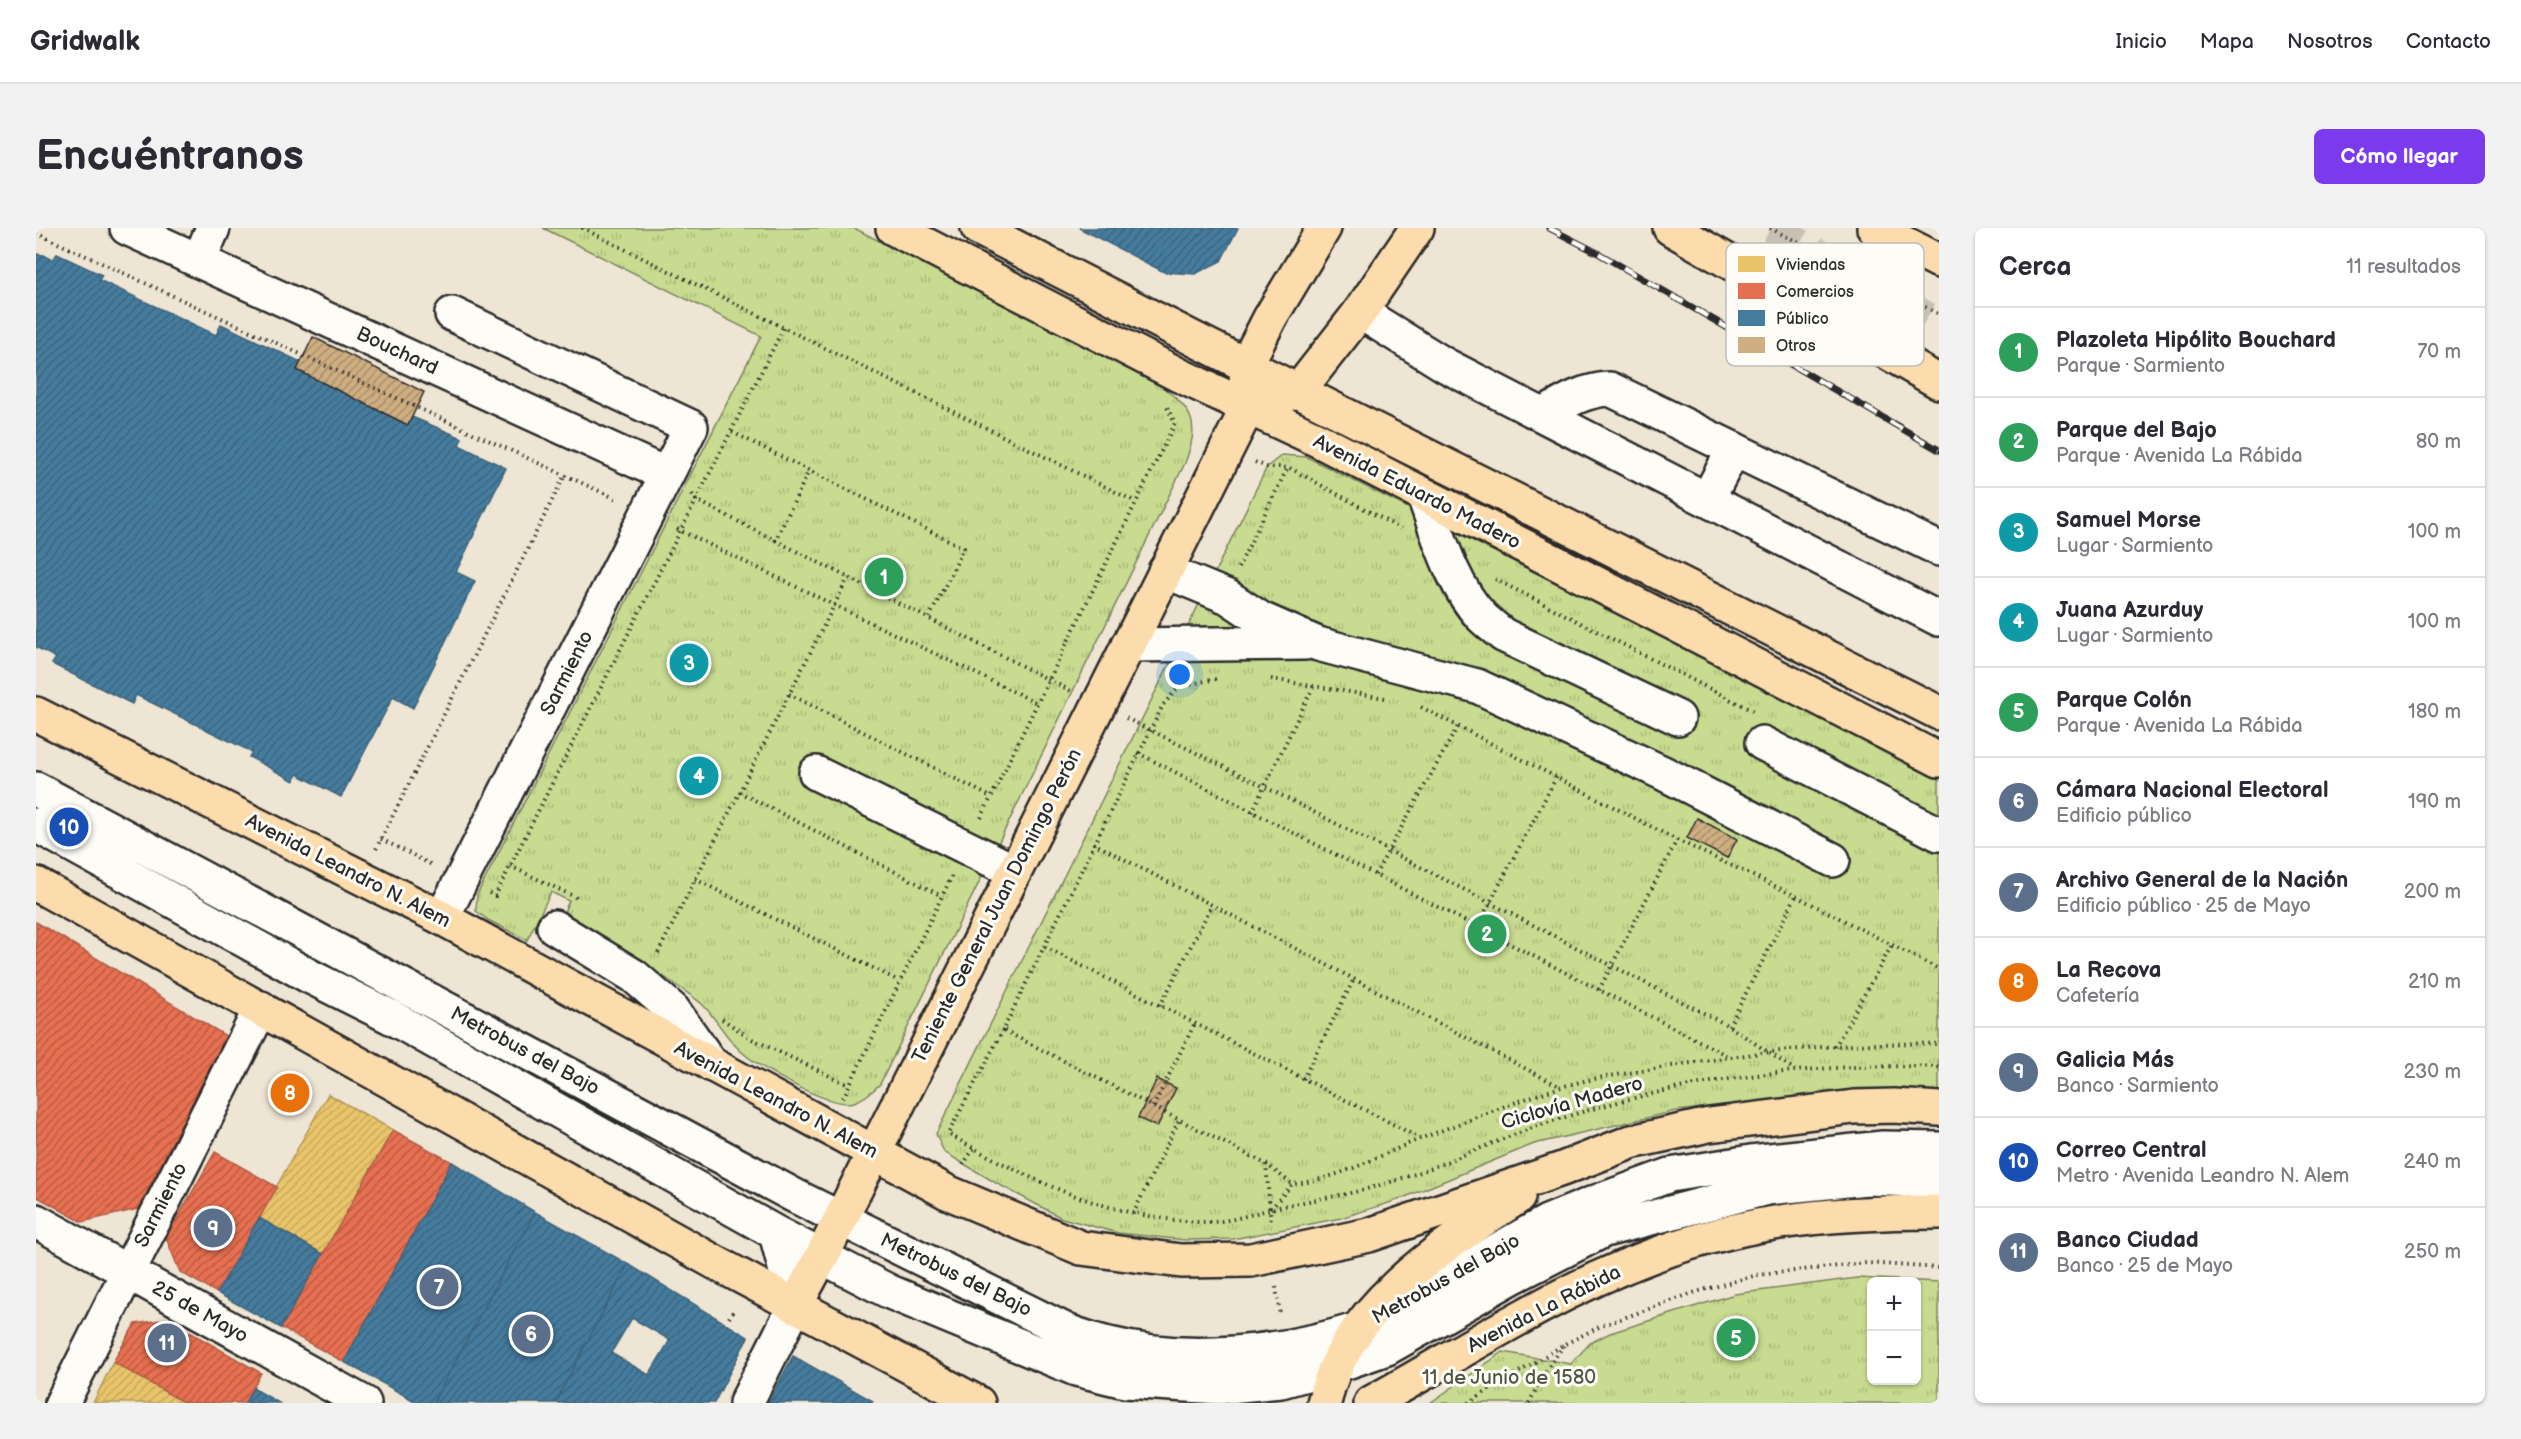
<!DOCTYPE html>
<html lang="es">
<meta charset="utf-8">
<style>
body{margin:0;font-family:"Balsamiq Sans",sans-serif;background:#f2f2f3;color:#2b2b33}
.controls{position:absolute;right:18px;bottom:18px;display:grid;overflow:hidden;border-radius:9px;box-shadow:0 2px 4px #0004}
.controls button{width:54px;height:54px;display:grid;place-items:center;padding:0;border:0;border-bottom:2px solid #e1e1e2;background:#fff;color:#2b2b33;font:30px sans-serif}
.you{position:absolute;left:1144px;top:447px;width:21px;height:21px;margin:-15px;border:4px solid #fff;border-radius:50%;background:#1a73e8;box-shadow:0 0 0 9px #1a73e833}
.badge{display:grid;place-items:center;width:39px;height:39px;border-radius:50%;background:#7c3aed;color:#fff;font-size:20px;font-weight:700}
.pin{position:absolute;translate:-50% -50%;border:3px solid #fff;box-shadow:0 2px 6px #0006}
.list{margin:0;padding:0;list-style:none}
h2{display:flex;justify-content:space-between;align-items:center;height:78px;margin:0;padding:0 24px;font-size:26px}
h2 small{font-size:20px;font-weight:400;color:#7c7c81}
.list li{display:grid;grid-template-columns:39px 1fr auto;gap:18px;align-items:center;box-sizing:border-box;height:90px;padding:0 24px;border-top:2px solid #e1e1e2}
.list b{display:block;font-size:22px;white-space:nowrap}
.list p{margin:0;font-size:20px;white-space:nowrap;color:#7c7c81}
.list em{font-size:20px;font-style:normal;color:#7c7c81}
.map{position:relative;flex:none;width:1903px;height:1175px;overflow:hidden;border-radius:9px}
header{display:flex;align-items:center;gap:36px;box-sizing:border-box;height:84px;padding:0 30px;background:#fff;border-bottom:2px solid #e1e1e2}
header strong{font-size:28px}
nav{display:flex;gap:33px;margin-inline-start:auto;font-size:21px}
.intro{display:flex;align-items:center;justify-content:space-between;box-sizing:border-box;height:144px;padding:0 36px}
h1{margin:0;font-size:42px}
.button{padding:15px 27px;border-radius:9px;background:#7c3aed;color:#fff;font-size:21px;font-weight:700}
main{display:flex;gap:36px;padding:0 36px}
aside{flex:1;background:#fff;border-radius:9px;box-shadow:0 2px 4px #0004}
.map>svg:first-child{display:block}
</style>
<header>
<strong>Gridwalk</strong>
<nav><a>Inicio</a><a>Mapa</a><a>Nosotros</a><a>Contacto</a></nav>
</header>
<div class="intro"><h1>Encuéntranos</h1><a class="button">Cómo llegar</a></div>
<main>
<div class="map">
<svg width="1903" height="1175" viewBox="0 0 1903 1175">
<defs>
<pattern id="park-tufts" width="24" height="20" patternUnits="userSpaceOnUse" patternTransform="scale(1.5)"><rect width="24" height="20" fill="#c8db90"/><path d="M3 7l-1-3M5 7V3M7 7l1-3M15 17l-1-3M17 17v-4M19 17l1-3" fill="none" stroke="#acbc7c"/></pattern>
<pattern id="homes-hatch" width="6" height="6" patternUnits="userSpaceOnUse" patternTransform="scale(1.5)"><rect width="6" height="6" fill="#e9c46a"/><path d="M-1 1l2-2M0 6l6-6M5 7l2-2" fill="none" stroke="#c8a95c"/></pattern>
<pattern id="shops-hatch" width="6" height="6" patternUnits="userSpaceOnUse" patternTransform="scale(1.5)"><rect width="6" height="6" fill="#e76f51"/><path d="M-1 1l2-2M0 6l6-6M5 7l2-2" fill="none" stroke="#bb5b43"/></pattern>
<pattern id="public-hatch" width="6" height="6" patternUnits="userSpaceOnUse" patternTransform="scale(1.5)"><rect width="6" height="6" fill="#457b9d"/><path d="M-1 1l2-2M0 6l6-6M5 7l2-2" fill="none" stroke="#3a6580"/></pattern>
<pattern id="building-hatch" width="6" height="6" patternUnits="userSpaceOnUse" patternTransform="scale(1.5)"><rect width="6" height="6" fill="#cfae82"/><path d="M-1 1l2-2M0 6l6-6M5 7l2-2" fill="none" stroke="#a88e6b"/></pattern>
</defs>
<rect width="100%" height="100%" fill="#efe5d4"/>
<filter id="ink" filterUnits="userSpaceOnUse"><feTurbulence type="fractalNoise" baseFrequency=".0167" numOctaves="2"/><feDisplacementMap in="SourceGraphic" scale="12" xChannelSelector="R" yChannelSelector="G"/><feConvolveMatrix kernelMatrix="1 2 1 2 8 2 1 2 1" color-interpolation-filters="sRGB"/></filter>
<g filter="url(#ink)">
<path fill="url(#park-tufts)" stroke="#7a835e" stroke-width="1.5" fill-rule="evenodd" d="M507,0H818L1125,158C1158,183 1164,195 1149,235L844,856C836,864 828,871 818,874C795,881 725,841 707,825C690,811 681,791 666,776C658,769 648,763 640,757C604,731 562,714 523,694L533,673L515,664L491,712L452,692L440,683L441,667L725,108Z
M1246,227L1271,229L1903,548V866L1804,864L1640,883L1498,916L1362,972L1305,990L1197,1011L1149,1012L1082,1005L1026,990L960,955L908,924L900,906L1231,239Z
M1821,1050L1903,1054V1175H1394L1467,1124L1535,1136L1554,1115L1574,1105L1699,1066ZM1836,1054H1880V1152H1836Z"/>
<path fill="url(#homes-hatch)" stroke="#b09657" stroke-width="1.5" d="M292,866L357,902L287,1026L223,990Z
M77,1134L149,1175H57Z"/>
<path fill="url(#shops-hatch)" stroke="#af5b46" stroke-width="1.5" d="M0,694L190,808L102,981L46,994L0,968Z
M357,902L416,934L308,1134L245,1100Z
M179,924L241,959L181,1065L144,1044L130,1010Z
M131,1091L225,1145L209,1175H149L77,1134L99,1096Z"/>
<path fill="url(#public-hatch)" stroke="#3d637b" stroke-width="1.5" fill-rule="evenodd" d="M1043,0H1202L1185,33L1159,46L1128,44Z
M0,26L8,27L16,32L21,26L66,47L63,52L180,107L185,96L265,134L261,142L372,197L376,189L426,210L423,217L470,240L420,344L439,353L377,480L357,469L305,569L261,546L258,553L213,529L216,524L100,467L96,476L16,436L20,430L0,419Z
M416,934L499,984L397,1175H382L308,1134Z
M499,984L592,1036L519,1175H397Z
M223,990L287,1026L245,1100L181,1065Z
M592,1036L712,1109L678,1175H519ZM596,1090L634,1112L613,1147L575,1125Z
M757,1128L837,1173L836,1175H732Z
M217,1160L243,1175H209Z"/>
<path fill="url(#building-hatch)" stroke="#2b2b2b" stroke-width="1.5" d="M277,109L388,164L372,197L261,142Z
M1661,590L1701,611L1691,630L1651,610Z
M1121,851L1140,860L1121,899L1102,890Z"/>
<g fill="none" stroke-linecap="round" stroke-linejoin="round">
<path stroke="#c8c0b2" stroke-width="33" stroke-dasharray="33 16" stroke-linecap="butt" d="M1735,0L1903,98"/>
<defs>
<path id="minor" d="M91,0L631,247
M163,33L177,0
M1324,84L1409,137L1903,391
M1507,187C1529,174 1548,162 1574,161L1903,321
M1388,268C1402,306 1417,359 1446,389C1452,395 1460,401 1467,407L1642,490
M1671,272L1698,221
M1129,343L1192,369L1225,391L1282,416L1441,458L1627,545L1797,632
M1092,417L1269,415
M1726,515L1903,606
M780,545L978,643
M0,561L759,968L1033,1104C1046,1108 1059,1113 1073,1116C1151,1136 1247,1125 1323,1101L1511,994L1560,974L1634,947L1715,934L1847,920L1903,921
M0,597L273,748L355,789L740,1005L854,1064L1040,1141L1089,1153L1183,1159L1245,1153L1299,1138L1351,1120L1478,1048L1568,1002L1731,960L1831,950L1903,953
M406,690L655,199L416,86
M518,699L598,748L637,782L676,837
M0,993L328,1175
M26,1175L225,780
M710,1175L759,1078L740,1005"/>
<path id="major" d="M857,0L1143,147L1282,212L1903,532
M942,0L1160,112L1903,485
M1838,0L1903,33
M1243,169L1263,162L1324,84L1381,0
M0,486L406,690L911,964L1045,1020L1145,1033L1215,1032L1333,1007L1526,941L1595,914L1673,897L1818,879L1858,878L1903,881
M0,656L682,1036L942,1175
M759,1078L786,1028L1211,181L1210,137L1234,90L1288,0
M1288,1175C1308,1080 1406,1018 1482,969
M1335,1175C1402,1138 1466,1097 1533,1064C1599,1031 1672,1005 1744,994C1797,986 1850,984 1903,984"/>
<path id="highway" d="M1634,0L1903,154"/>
</defs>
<use href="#minor" stroke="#2b2b2b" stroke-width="38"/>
<use href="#major" stroke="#2b2b2b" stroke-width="38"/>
<use href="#highway" stroke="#2b2b2b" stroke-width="38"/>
<path stroke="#2b2b2b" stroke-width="4" stroke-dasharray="1.5 4.5" stroke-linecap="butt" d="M546,0L1100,274
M1734,0L1903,86
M0,5L583,272
M696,204L928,320L893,390
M1219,234L1231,239H1252L1365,301
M656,266L660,272L1035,463
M641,301L1001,475
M739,313L773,243
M1202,340L1252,239
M1459,351L1717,483
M1180,451L1144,458L1127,477L967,802L1230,936L1235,995
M1235,451L1349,470
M753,466L955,569
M1385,479L1641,612L1760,668L1903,741
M1090,490L1229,559L1693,798L1759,842
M1102,525L1690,827
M703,564L906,668
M1216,584L1278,457
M945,590L1139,195L1130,177
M345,611L398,638
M1057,615L1525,859
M340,621L529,247
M474,638L539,669L542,674
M1339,647L1422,498
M659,651L863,753
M453,665L459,668L748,99
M1441,699L1521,548
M1009,719L1384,910
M622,725L812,350
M1563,762L1641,612
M1124,778L1176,677
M686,791L716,811L813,857
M1693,798L1760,668
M967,802L912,906C994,952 1068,989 1164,994C1192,995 1208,988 1235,981C1270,972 1306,969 1341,958C1399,942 1453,914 1511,895C1639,853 1768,834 1903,839
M1799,819L1856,717
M1267,851L1318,751
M807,870L916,648
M1117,879L1159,795
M1230,936L1256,956C1302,952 1341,928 1384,911C1430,893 1477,874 1525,859C1555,850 1587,846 1618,841C1710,825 1809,813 1903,816
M927,937L938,920
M1235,981L1256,956
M1097,986L1143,892
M1240,1059L1244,1088
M693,1090L698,1082
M1432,1175L1529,1116L1565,1098L1660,1064L1721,1047L1830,1035L1903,1040
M1493,1175L1509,1144L1528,1117"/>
<use href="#minor" stroke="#fdfcf7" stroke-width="33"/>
<use href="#major" stroke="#fcdcac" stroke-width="33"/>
<use href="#highway" stroke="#fcdcac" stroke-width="33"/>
<defs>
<path id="rail" d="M1513,0L1562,25L1903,222"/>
</defs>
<use href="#rail" stroke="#2b2b2b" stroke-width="7"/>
<use href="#rail" stroke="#fdfcf7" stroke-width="4.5" stroke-dasharray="14" stroke-linecap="butt"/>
</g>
</g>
<g text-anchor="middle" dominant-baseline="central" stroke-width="6" stroke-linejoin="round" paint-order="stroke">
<g font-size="20" fill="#2b2b2b" stroke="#fdfcf7">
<text transform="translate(361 123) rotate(25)">Bouchard</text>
<text transform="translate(1381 264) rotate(27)">Avenida Eduardo Madero</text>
<text transform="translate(531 445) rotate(-63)">Sarmiento</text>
<text transform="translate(312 643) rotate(27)">Avenida Leandro N. Alem</text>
<text transform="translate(961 678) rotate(-63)">Teniente General Juan Domingo Perón</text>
<text transform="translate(489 823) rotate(28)">Metrobus del Bajo</text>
<text transform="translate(740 872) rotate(28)">Avenida Leandro N. Alem</text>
<text transform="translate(1536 875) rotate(-16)">Ciclovía Madero</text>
<text transform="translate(125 977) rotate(-63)">Sarmiento</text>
<text transform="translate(920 1047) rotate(26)">Metrobus del Bajo</text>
<text transform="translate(1410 1051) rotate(-29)">Metrobus del Bajo</text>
<text transform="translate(1508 1081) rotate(-27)">Avenida La Rábida</text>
<text transform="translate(164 1084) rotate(29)">25 de Mayo</text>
</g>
<g font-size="20" fill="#525744" stroke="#fdfcf7">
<text x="1473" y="1150">11 de Junio de 1580</text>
</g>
</g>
<rect x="1690" y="15" width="198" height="123" rx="9" fill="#fdfcf7" stroke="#bebdba" stroke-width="1.5"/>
<rect x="1702" y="28" width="27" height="16" fill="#e9c46a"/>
<rect x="1702" y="55" width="27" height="16" fill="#e76f51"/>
<rect x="1702" y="82" width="27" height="16" fill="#457b9d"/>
<rect x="1702" y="109" width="27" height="16" fill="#cfae82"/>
<g font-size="16" fill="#2b2b2b">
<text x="1740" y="42">Viviendas</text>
<text x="1740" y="69">Comercios</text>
<text x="1740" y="96">Público</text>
<text x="1740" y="123">Otros</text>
</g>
</svg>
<div class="controls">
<button>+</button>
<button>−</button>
</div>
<div class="you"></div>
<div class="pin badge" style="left:848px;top:349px;background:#2e9e5b">1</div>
<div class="pin badge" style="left:1451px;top:706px;background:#2e9e5b">2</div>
<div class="pin badge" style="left:653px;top:435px;background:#0f9aa8">3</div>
<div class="pin badge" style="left:663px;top:548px;background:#0f9aa8">4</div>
<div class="pin badge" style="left:1700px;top:1110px;background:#2e9e5b">5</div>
<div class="pin badge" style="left:495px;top:1106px;background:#5c6f8a">6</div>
<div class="pin badge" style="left:403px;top:1059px;background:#5c6f8a">7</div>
<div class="pin badge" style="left:254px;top:865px;background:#e8710a">8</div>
<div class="pin badge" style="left:177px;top:1000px;background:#5c6f8a">9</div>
<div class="pin badge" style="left:33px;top:599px;background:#1a4fb4">10</div>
<div class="pin badge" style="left:131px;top:1115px;background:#5c6f8a">11</div>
</div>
<aside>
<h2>Cerca<small>11 resultados</small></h2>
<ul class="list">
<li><span class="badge" style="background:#2e9e5b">1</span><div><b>Plazoleta Hipólito Bouchard</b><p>Parque · Sarmiento</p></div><em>70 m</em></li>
<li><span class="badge" style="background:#2e9e5b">2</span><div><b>Parque del Bajo</b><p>Parque · Avenida La Rábida</p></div><em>80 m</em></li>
<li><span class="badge" style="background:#0f9aa8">3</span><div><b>Samuel Morse</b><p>Lugar · Sarmiento</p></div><em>100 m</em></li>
<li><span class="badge" style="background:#0f9aa8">4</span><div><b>Juana Azurduy</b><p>Lugar · Sarmiento</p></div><em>100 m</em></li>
<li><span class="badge" style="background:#2e9e5b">5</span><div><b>Parque Colón</b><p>Parque · Avenida La Rábida</p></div><em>180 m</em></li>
<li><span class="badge" style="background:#5c6f8a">6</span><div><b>Cámara Nacional Electoral</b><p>Edificio público</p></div><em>190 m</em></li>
<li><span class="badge" style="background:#5c6f8a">7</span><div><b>Archivo General de la Nación</b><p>Edificio público · 25 de Mayo</p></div><em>200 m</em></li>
<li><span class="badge" style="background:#e8710a">8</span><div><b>La Recova</b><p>Cafetería</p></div><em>210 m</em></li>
<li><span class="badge" style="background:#5c6f8a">9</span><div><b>Galicia Más</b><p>Banco · Sarmiento</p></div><em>230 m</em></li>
<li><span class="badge" style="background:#1a4fb4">10</span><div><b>Correo Central</b><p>Metro · Avenida Leandro N. Alem</p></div><em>240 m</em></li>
<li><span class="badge" style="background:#5c6f8a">11</span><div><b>Banco Ciudad</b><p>Banco · 25 de Mayo</p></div><em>250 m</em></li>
</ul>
</aside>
</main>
